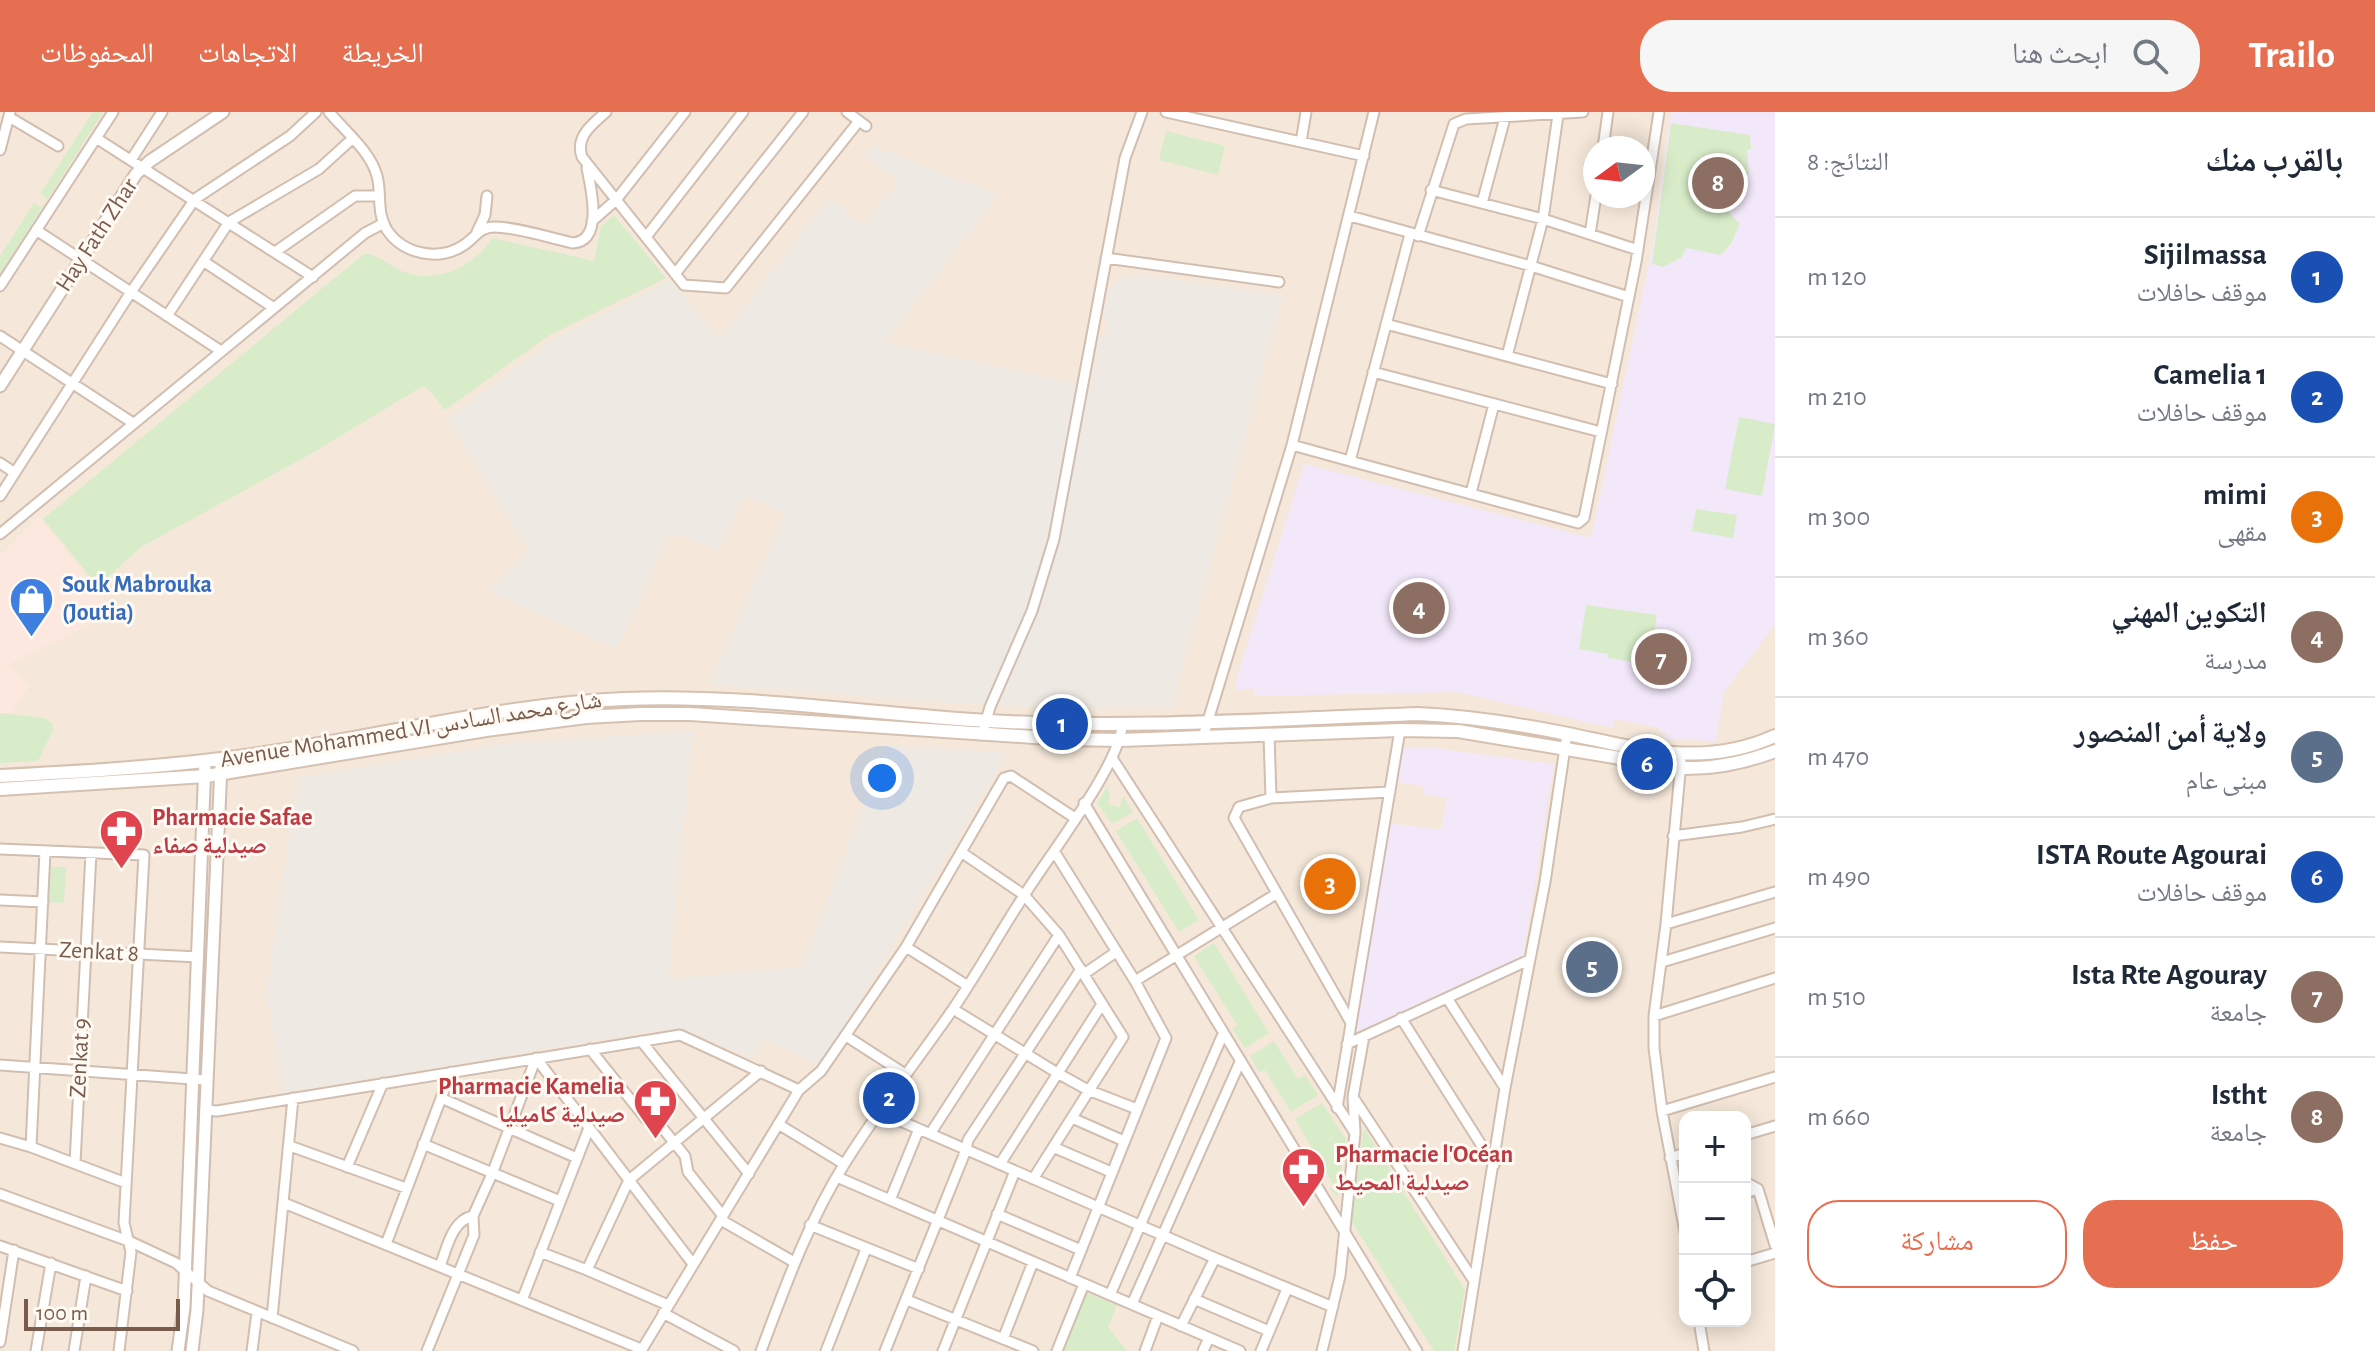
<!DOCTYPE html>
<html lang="ar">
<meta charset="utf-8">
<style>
body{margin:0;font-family:"Alegreya Sans","Noto Naskh Arabic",sans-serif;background:#f6f6f7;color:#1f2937;direction:rtl}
.controls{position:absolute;right:24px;bottom:24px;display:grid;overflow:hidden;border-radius:16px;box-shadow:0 4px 20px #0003}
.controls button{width:72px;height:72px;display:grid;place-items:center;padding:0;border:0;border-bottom:2px solid #e0e1e3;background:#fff;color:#1f2937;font:40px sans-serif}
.compass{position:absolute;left:1583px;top:24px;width:72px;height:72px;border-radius:50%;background:#fff;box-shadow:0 4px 20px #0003;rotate:255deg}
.scale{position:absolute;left:24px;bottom:20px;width:156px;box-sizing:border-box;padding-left:8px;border:4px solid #7a5c4d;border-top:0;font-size:22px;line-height:28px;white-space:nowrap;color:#7a5c4d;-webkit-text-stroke:6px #fffaf3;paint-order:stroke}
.you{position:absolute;left:882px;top:666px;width:28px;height:28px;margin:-20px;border:6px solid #fff;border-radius:50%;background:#1a73e8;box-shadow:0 0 0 12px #1a73e833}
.badge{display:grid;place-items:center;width:52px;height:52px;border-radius:50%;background:#e76f51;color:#fff;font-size:26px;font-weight:700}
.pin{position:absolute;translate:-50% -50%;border:4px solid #fff;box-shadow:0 2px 8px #0006}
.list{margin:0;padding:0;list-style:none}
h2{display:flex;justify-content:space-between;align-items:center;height:104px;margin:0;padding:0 32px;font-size:34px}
h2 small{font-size:26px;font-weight:400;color:#747a83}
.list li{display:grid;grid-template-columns:52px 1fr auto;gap:24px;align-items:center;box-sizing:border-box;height:120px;padding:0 32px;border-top:2px solid #e0e1e3}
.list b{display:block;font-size:30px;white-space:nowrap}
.list p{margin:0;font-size:26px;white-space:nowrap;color:#747a83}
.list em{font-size:26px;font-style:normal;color:#747a83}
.actions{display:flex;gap:16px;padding:24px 32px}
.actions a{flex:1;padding:18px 0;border:2px solid #e76f51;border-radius:32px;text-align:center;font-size:28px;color:#e76f51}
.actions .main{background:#e76f51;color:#fff}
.icon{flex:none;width:44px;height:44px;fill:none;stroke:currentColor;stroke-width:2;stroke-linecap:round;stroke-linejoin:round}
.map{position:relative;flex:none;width:1775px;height:1239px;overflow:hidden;direction:ltr}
header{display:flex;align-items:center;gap:48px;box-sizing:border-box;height:112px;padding:0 40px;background:#e76f51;color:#fff}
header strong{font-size:38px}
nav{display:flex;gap:44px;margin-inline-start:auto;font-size:28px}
.search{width:560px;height:72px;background:#f6f6f7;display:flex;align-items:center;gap:20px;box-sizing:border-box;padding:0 28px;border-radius:32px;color:#747a83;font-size:30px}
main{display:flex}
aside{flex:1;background:#fff}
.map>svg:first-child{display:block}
</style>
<header>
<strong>Trailo</strong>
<div class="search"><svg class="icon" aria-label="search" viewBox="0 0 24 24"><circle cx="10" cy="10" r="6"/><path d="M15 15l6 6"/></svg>ابحث هنا</div>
<nav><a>الخريطة</a><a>الاتجاهات</a><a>المحفوظات</a></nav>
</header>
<main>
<aside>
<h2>بالقرب منك<small>النتائج: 8</small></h2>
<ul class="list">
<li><span class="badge" style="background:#1a4fb4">1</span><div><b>Sijilmassa</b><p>موقف حافلات</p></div><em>120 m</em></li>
<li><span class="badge" style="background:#1a4fb4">2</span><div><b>Camelia 1</b><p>موقف حافلات</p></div><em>210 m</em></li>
<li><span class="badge" style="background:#e8710a">3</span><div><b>mimi</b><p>مقهى</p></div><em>300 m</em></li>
<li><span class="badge" style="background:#8d6e63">4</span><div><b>التكوين المهني</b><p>مدرسة</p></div><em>360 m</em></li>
<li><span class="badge" style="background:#5c6f8a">5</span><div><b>ولاية أمن المنصور</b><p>مبنى عام</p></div><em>470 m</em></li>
<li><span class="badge" style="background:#1a4fb4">6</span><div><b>ISTA Route Agourai</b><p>موقف حافلات</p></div><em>490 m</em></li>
<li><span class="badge" style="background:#8d6e63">7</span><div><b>Ista Rte Agouray</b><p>جامعة</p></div><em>510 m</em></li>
<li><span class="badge" style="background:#8d6e63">8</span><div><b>Istht</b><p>جامعة</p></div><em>660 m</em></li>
</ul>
<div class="actions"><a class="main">حفظ</a><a>مشاركة</a></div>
</aside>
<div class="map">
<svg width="1775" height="1239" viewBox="0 0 1775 1239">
<rect width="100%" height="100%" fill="#fdf6ec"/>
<path fill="#f5e8da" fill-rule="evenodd" d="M0,0H1775V1239H0ZM1595,36H1643V84H1595ZM1685,1005H1745V1209H1685Z"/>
<path fill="#fde8e0" d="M39,405L115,501L10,551L9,554L29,574L11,602L0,601V444Z"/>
<path fill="#efe9e4" d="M871,33L998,83L885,230L1091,275L1100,225L1106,221L1107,209L1103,206L1107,185L1110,177L1122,165L1139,163L1283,183L1172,596L997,594L709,573L784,402L744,384L719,438L670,421L617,536L488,480L529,438L447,308L550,229L670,168L719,227L829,86L863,113L898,70L864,42Z
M693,619L668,867L802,854L886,633L1008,641L820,953L764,927L752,947L689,919L677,916L283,980L266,881L298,666L511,631Z"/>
<path fill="#f3e8fa" d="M1671,0H1775V513L1724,580L1716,629L1665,627V621L1659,619V616L1615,607L1612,616L1458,580L1260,584L1255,582L1253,576L1235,579L1237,565L1304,352L1591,426L1653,132Z
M1426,635L1554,652L1523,844L1356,920L1390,711L1441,718L1447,686L1423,682L1424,674L1397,670L1403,636Z"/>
<path fill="#d8ecc9" d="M93,0H103L0,162V144L34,91L41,95L47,87L40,82Z
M1671,11L1750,23L1751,37L1747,38L1749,62C1723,69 1717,95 1740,111L1731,132L1721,143L1686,136L1682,145L1663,155L1652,152Z
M1166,19L1225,34L1218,63L1159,48Z
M614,103L666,166L548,224L445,298L430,279L423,274L309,343L141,435L98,474L43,407L364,142C378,141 390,155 404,160C436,172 475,155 492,126L594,149L601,114Z
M1739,305L1775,312L1762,384L1725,377Z
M1696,397L1737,403L1733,426L1692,419Z
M1586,493L1657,503L1649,552L1608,546V542L1579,537Z
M0,601L44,606L52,611L53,618L38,649L0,651Z
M1109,673L1108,680L1111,681L1108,692L1120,695L1123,684L1133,700L1112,712L1097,691Z
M1137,706L1199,808L1179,820L1116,719Z
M51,755H66L64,791L49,790Z
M1214,831L1269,921L1245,936L1232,917L1237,913L1194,844Z
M1274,929L1298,967L1305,963L1318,983L1291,1000L1265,958L1259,960L1250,944Z
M1322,991L1346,1027L1337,1086L1331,1077L1334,1074L1295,1007Z
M1364,1016L1465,1178L1454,1239H1434L1351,1109Z
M1087,1181L1117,1193L1108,1215L1127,1239H1063Z"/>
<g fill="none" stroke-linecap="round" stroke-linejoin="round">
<defs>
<path id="minor" d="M329,0C344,18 371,40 377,64C382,82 376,100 387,118C403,142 439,150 464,133C475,126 479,115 494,115C517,115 550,126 573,131C604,129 591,76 587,56
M606,0C592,13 575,24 582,45L684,173L726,176L859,9
M847,0L866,14
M1166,0L1364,44
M9,5L58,34
M96,26L313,165
M1301,30L1306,0
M1603,36L1608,0
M0,38L10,0
M131,48L162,0
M1431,78L1543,107L1638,138
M1482,91L1505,6
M1350,104L1531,154L1629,185
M592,109L616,88L685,0
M36,118L221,239
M477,120L485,103L487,84
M1410,122L1350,349L1578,411L1584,406L1636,150L1659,0
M1590,122L1596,84
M1418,124L1454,12L1466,7L1583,0
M646,125L743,0
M275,140L355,84H378
M1106,146L1279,170
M203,149L274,196
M675,162L803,0
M0,174L113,0
M167,204L229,110L319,57L352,27
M1386,212L1612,272
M0,224L133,311
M1507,244L1543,107L1558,3
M1373,260L1601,320
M1292,333L1350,349
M0,351L15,361
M1471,381L1494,292
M0,384L131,180L195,87L290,24L316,0
M0,422L365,121L384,111
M982,623L990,595L1032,499L1054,427L1125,46L1142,0
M1269,623L1271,686
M1203,625L1292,333L1374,0
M1112,646L1355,1021
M1681,650L1666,812L1654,904V936L1662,999L1685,1120
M1084,691L1417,1239
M1673,724L1742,715L1775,707
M0,737L144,743L124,1111L131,1140L119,1239
M1054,739L1135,869L1166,926L1070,1166
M961,740L1024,783L1059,823L1123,925L1033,1067
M0,788L43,790
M1666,812L1775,780
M0,835L198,845
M906,835L968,874
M1662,850L1775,816
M1084,862L1116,840
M1135,869L1276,782
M1447,886L1505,976
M953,897L1059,962L1088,978L1137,997
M1654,904L1775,866
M1401,906L1494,1053
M1350,909L1234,706L1239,695L1271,686L1390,680
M846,924L905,962
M641,929L749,1062
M1347,932L1529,848
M590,937L646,1007L660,1013L685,1044L688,1060L723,1104
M536,946L693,1152
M0,953L206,968
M441,986L577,1046
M1355,988L1474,1169
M1337,996L1400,618
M205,998L217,999L680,923L799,978
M1662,999L1775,965
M880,1000L1215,1146L1333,1195
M1072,1006L1124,1029
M778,1012L844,1052
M930,1022L1059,823
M1745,1023L1775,1014
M0,1026L31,1035L126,1071
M423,1032L560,1089
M290,1034L406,1076
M31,1035L45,739
M1053,1035L1111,1060
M1670,1046L1685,1041
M75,1051L91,741
M1000,1052L1102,892
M347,1055L383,971
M837,1065L1240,1239
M1745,1070L1758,1077L1775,1133
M1745,1081L1758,1077
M0,1082L131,1130L176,1151L208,1179L353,1239
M890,1088L919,1017
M284,1091L641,1237
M997,1102L1081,1138
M721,1108L794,1150
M810,1113L919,1157
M386,1132L451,960
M0,1134L127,1179
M540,1140L587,1158L629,1068L761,959
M1745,1150L1775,1141
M440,1154C447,1136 452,1108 473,1104L492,1062L536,946
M587,1158L668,1193
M1110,1183L1223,922
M1194,1187L1269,1219
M522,1188L589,1016
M907,1188L1033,1239
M1132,1192L1240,950
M663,1201L734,1239
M272,1206L293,986
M1699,1209L1704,1239
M1181,1214L1215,1146
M1003,1227L1033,1150
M0,1230L14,1138
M36,1239L51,1151
M74,1239L86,1164
M252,1239L257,1200
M427,1239L474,1123L473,1104
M641,1239L799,978L821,959L906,835L1004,666L1011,664L1075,706
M761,1239C785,1175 808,1110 845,1051C878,998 917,949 953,897C979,859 1001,818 1027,779C1049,744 1122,649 1122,612
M826,1239L866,1137
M885,1239L966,1038L968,1028L1081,857
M943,1239L1015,1059
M1057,1239L1084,1172
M1145,1239L1158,1204
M1203,1239L1209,1226
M1261,1239L1287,1177
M1322,1239L1340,1164L1355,1021L1353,985L1364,924
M1463,1239L1505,976L1545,770L1567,622"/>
<path id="tertiary" d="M0,274L136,62L150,49L223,0
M178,1239L184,1195L205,649
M192,1239L197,1198L221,653"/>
<path id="secondary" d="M0,664C74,660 148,656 221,647C356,631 488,593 624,587C746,582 867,602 988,609C1131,617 1275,607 1418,602C1465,604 1511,611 1558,620C1634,635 1700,658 1775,624
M0,677L206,664L486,618L586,605L640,602H690L1063,627L1121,628L1400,618L1458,619L1680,656C1714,657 1744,651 1775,639"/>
</defs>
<use href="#minor" stroke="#d1beb0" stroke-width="13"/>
<use href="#tertiary" stroke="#d1beb0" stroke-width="15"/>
<use href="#secondary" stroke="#d6c0b0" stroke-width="16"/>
<use href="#minor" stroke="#fff" stroke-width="9"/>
<use href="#tertiary" stroke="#fff" stroke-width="11"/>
<use href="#secondary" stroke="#fff" stroke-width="12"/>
</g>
<defs>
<symbol id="shop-pin" viewBox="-11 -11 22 30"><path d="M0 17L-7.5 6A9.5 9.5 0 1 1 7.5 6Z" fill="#3f7fe0" stroke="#fffaf3"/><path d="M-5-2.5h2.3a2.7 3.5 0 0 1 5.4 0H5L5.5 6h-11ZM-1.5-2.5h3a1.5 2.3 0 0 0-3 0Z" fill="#fff"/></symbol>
<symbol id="pharmacy-pin" viewBox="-11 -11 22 30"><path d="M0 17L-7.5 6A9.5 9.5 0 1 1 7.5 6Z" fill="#e0444e" stroke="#fffaf3"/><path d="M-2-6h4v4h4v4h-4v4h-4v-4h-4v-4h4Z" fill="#fff"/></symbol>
</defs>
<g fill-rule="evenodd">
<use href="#shop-pin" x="6" y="462" width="51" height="69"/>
<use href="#pharmacy-pin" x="96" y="694" width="51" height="69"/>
<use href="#pharmacy-pin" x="630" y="964" width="51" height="69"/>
<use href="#pharmacy-pin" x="1278" y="1032" width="51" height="69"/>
</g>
<g text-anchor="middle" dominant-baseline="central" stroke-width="6" stroke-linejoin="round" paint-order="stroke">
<g font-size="24" fill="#7a5c4d" stroke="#fffaf3">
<text transform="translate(97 123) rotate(-57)">Hay Fath Zhar</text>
<text transform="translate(411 618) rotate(-9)">Avenue Mohammed VI شارع محمد السادس</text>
<text transform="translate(99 840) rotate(3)">Zenkat 8</text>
<text transform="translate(80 946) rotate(-87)">Zenkat 9</text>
</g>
<g font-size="24" font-weight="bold" fill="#366cbe" stroke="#fffaf3" text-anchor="start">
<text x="62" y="473">Souk Mabrouka<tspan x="62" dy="28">(Joutia)</tspan></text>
</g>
<g font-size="24" font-weight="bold" fill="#be3a42" stroke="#fffaf3" text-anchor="start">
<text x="152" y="706">Pharmacie Safae<tspan x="152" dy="28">صيدلية صفاء</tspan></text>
<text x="625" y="975" text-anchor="end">Pharmacie Kamelia<tspan x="625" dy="28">صيدلية كاميليا</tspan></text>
<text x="1335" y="1043">Pharmacie l'Océan<tspan x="1335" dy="28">صيدلية المحيط</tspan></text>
</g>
</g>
</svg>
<div class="controls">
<button>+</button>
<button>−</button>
<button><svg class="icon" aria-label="locate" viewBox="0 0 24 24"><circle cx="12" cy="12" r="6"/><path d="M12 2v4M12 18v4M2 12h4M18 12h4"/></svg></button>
</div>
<svg class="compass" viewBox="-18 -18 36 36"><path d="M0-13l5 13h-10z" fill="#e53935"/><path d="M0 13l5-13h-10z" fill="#747a83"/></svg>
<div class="scale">100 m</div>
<div class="you"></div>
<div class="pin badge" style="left:1062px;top:612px;background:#1a4fb4">1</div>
<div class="pin badge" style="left:889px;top:986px;background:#1a4fb4">2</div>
<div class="pin badge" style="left:1330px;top:772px;background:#e8710a">3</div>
<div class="pin badge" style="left:1419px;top:496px;background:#8d6e63">4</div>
<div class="pin badge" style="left:1592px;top:855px;background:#5c6f8a">5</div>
<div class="pin badge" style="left:1647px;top:652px;background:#1a4fb4">6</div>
<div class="pin badge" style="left:1661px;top:547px;background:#8d6e63">7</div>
<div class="pin badge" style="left:1718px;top:71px;background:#8d6e63">8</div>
</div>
</main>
